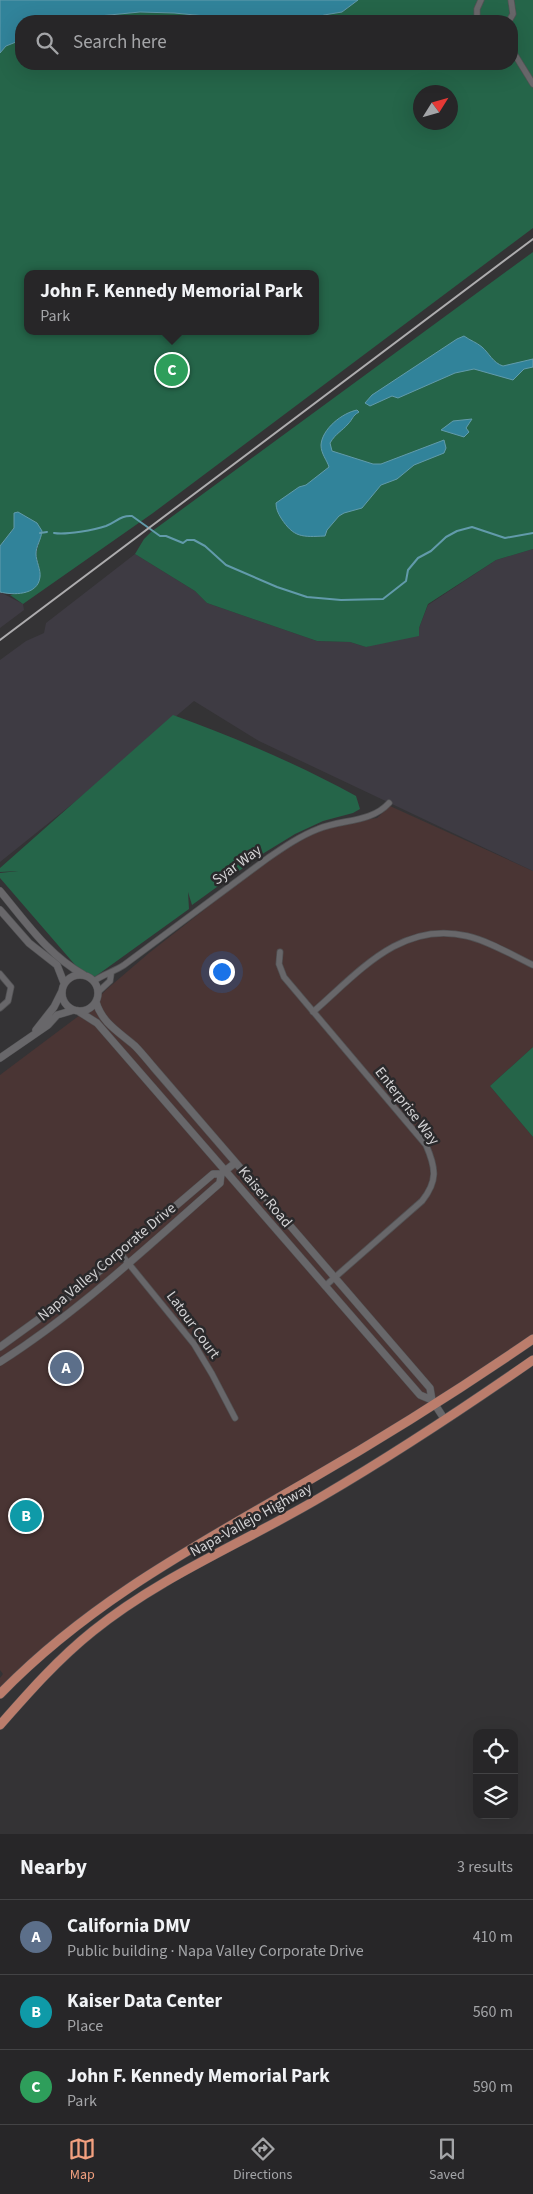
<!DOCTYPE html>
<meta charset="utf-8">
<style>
body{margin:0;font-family:"Source Sans 3",sans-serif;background:#333234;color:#f1f3f6}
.controls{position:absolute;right:15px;bottom:15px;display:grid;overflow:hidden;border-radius:10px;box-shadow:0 5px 20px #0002}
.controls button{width:45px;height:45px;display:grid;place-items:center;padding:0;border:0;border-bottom:1px solid #434345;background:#272628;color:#f1f3f6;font:25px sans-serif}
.compass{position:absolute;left:413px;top:85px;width:45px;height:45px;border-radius:50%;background:#272628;box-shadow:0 5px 20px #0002;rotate:53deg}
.you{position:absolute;left:221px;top:971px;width:18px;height:18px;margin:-12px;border:4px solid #fff;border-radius:50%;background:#1a73e8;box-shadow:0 0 0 8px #1a73e833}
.badge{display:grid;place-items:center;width:32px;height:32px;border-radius:50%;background:#f2a07f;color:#fff;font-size:16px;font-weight:700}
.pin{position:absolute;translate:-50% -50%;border:2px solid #fff;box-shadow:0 1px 5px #0006}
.popup{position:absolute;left:24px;top:270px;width:295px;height:65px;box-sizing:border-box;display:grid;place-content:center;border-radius:10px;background:#272628;filter:drop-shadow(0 1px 4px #0005);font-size:16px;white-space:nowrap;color:#a4a5a8}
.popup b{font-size:19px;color:#f1f3f6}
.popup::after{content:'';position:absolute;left:50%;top:100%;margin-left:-10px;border:10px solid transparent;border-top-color:#272628}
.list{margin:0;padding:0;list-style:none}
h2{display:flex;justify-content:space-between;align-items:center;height:65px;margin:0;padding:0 20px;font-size:21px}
h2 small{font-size:16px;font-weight:400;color:#a4a5a8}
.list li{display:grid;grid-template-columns:32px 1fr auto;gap:15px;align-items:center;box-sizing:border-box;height:75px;padding:0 20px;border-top:1px solid #434345}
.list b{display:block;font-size:19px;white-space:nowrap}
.list p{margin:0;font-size:16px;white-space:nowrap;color:#a4a5a8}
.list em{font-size:16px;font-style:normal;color:#a4a5a8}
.icon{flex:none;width:28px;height:28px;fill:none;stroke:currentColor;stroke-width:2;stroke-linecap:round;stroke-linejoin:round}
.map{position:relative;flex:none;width:533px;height:1834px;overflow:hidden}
.search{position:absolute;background:#272628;box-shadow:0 5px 20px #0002;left:15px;right:15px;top:15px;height:55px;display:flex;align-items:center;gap:12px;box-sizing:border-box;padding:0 18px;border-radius:20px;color:#a4a5a8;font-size:19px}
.sheet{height:290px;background:#272628}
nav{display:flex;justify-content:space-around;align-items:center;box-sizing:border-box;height:70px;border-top:1px solid #434345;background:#272628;font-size:14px;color:#a4a5a8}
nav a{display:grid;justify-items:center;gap:2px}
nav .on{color:#f2a07f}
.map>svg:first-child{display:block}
</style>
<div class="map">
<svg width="533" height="1834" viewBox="0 0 533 1834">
<rect width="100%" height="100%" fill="#343335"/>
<path fill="#4a3534" d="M390,806L533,871V1047L490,1086L533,1137V1339L485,1372L142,1578L0,1694V1678L3,1674L0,1670V1075L84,1012L107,989L149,953L269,859L318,831L345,823L377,818Z"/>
<path fill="#3e3b43" d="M533,549V871L259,741L194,701L76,801L0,862V660L26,641L44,633L46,623L135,554L195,591L207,603L317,641L350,642L366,647L419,628L428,605L496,560Z
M0,592L23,604L24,610L0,628Z"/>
<path fill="#256549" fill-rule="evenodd" d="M358,0H533V228L153,513L23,604L10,595L30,590L38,581L40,576L36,554L42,531L14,513V528L0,546V53L6,46L21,40V64H512V21H311L324,15L342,12ZM420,92H450V122H420ZM28,274H316V331H28Z
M140,12L174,13L216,17L232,21H266H83L99,16Z
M533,252V549L496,560L428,604L419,628V636L366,647L350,642L317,641L207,603L195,591L135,554L144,539L151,532Z
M173,715C236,738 298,764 356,796L360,809L353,813L323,821L295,834L264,853L192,905L188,892L189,909L89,981L0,878V873L18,871L0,872V868Z
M533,1047V1137L490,1086Z"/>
<path fill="#31839a" stroke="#629bab" d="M0,0H358L342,12L324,15L311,21H232L216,17L174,13L140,12L99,16L83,21H21V40L6,46L0,53Z
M464,336C471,341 476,342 482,347C489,353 493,363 503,366L533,359V367L524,369L513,380L474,369L455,373L398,398L392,396L370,406L365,403L372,395L457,339Z
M357,410L359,412C352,416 353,419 348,424C342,431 336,433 330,443L332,451L373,464H381L444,440L446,448L444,453L414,465L397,479L381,485L362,508L344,513L339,516L327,530L325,536C302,537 294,538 281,518C278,513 276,509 276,503L299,487L306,485L329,467C327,460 321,454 321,445C322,429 342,413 357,410Z
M472,419L466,428L469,432L464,437L441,430L453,421Z
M18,512L37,523L42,531C41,540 36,546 36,554C36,561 41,570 40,577C38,596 12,595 0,592V546L14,528V513Z"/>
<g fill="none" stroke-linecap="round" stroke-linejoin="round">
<path stroke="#629bab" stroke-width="2" d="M40,533L47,532
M54,533C66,535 95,530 106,526C116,522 121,515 132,516L160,536H166L183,543L187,540H194L205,546L226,565L277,587L307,597L341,600L383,599L406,581L408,570L418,558L431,551L446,537L457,531L472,527L505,538L533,533"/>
<defs>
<path id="minor" d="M477,21V9L481,0
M509,21L513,14L511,0
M512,50L533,84
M280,952L279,964L284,977L426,1145C436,1168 438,1181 422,1201L325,1286
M0,974L11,987L8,1001L0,1008
M94,981C104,974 113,972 124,965L268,858C284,847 300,836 318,829C342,819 371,823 389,803
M98,992L110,981L111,974
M313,1012C358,973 401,920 467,936C489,941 512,955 533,965
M120,1253L194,1344L212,1374L235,1418"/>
<path id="tertiary" d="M0,891C26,922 48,955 84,975
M0,910L29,943L57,965L64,983
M62 993a18 18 0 1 1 36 0a18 18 0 1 1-36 0Z
M96,1002C102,1023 119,1032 135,1046C142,1053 148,1061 155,1069C246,1176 339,1281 430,1388L432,1400L445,1420
M78,1011L97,1023L420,1395L432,1400
M36,1030L54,1007L62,991
M0,1058L48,1025L57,1015L74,1010
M0,1347L69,1297L213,1174H221L235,1163
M0,1362C80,1311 149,1245 220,1183L221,1174"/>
<path id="primary" d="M0,1694C89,1602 197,1545 306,1482C384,1437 459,1390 533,1339
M0,1725C29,1692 58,1659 93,1631C161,1576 245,1542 321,1497C393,1455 464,1408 533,1360"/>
</defs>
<use href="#minor" stroke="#525254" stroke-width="7"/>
<use href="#tertiary" stroke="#525254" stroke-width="8"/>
<use href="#primary" stroke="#525254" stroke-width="10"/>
<use href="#minor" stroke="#68676a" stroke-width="5.5"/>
<use href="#tertiary" stroke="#68676a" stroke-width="7"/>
<use href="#primary" stroke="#bb7d6c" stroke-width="9"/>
<path stroke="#adacae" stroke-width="2" d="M0,640L533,239"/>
</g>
<g text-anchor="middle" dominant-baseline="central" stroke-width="5" stroke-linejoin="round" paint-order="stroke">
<g font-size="15" fill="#d3d2d4" stroke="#2a292b">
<text transform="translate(237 865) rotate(-36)">Syar Way</text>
<text transform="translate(407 1106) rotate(52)">Enterprise Way</text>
<text transform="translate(265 1197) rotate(50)">Kaiser Road</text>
<text transform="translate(107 1262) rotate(-40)">Napa Valley Corporate Drive</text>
<text transform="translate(193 1325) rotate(54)">Latour Court</text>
<text transform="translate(251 1520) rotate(-29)">Napa-Vallejo Highway</text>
</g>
</g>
</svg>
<div class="controls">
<button><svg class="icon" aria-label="locate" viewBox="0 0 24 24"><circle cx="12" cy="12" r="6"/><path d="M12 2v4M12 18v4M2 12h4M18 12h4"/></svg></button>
<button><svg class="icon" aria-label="layers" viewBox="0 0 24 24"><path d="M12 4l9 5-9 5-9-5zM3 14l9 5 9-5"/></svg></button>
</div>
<svg class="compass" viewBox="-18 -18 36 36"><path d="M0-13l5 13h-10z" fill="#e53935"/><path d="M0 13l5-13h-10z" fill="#a4a5a8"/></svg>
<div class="you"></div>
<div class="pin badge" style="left:66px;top:1368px;background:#5c6f8a">A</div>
<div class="pin badge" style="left:26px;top:1516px;background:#0f9aa8">B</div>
<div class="pin badge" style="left:172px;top:370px;background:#2e9e5b">C</div>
<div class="popup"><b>John F. Kennedy Memorial Park</b>Park</div>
<div class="search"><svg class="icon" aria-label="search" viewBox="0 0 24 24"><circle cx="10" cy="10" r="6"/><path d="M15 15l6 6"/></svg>Search here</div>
</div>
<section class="sheet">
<h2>Nearby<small>3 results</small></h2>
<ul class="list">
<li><span class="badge" style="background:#5c6f8a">A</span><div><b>California DMV</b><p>Public building · Napa Valley Corporate Drive</p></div><em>410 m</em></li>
<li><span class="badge" style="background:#0f9aa8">B</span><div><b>Kaiser Data Center</b><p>Place</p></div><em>560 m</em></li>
<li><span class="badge" style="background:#2e9e5b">C</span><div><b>John F. Kennedy Memorial Park</b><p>Park</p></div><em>590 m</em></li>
</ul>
</section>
<nav>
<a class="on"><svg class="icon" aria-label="map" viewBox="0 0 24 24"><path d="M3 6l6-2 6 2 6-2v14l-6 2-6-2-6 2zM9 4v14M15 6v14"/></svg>Map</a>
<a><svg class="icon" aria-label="directions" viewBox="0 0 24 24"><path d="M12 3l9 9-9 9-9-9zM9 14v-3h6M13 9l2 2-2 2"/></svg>Directions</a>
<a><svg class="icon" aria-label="saved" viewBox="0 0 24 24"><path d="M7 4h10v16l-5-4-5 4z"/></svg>Saved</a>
</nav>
